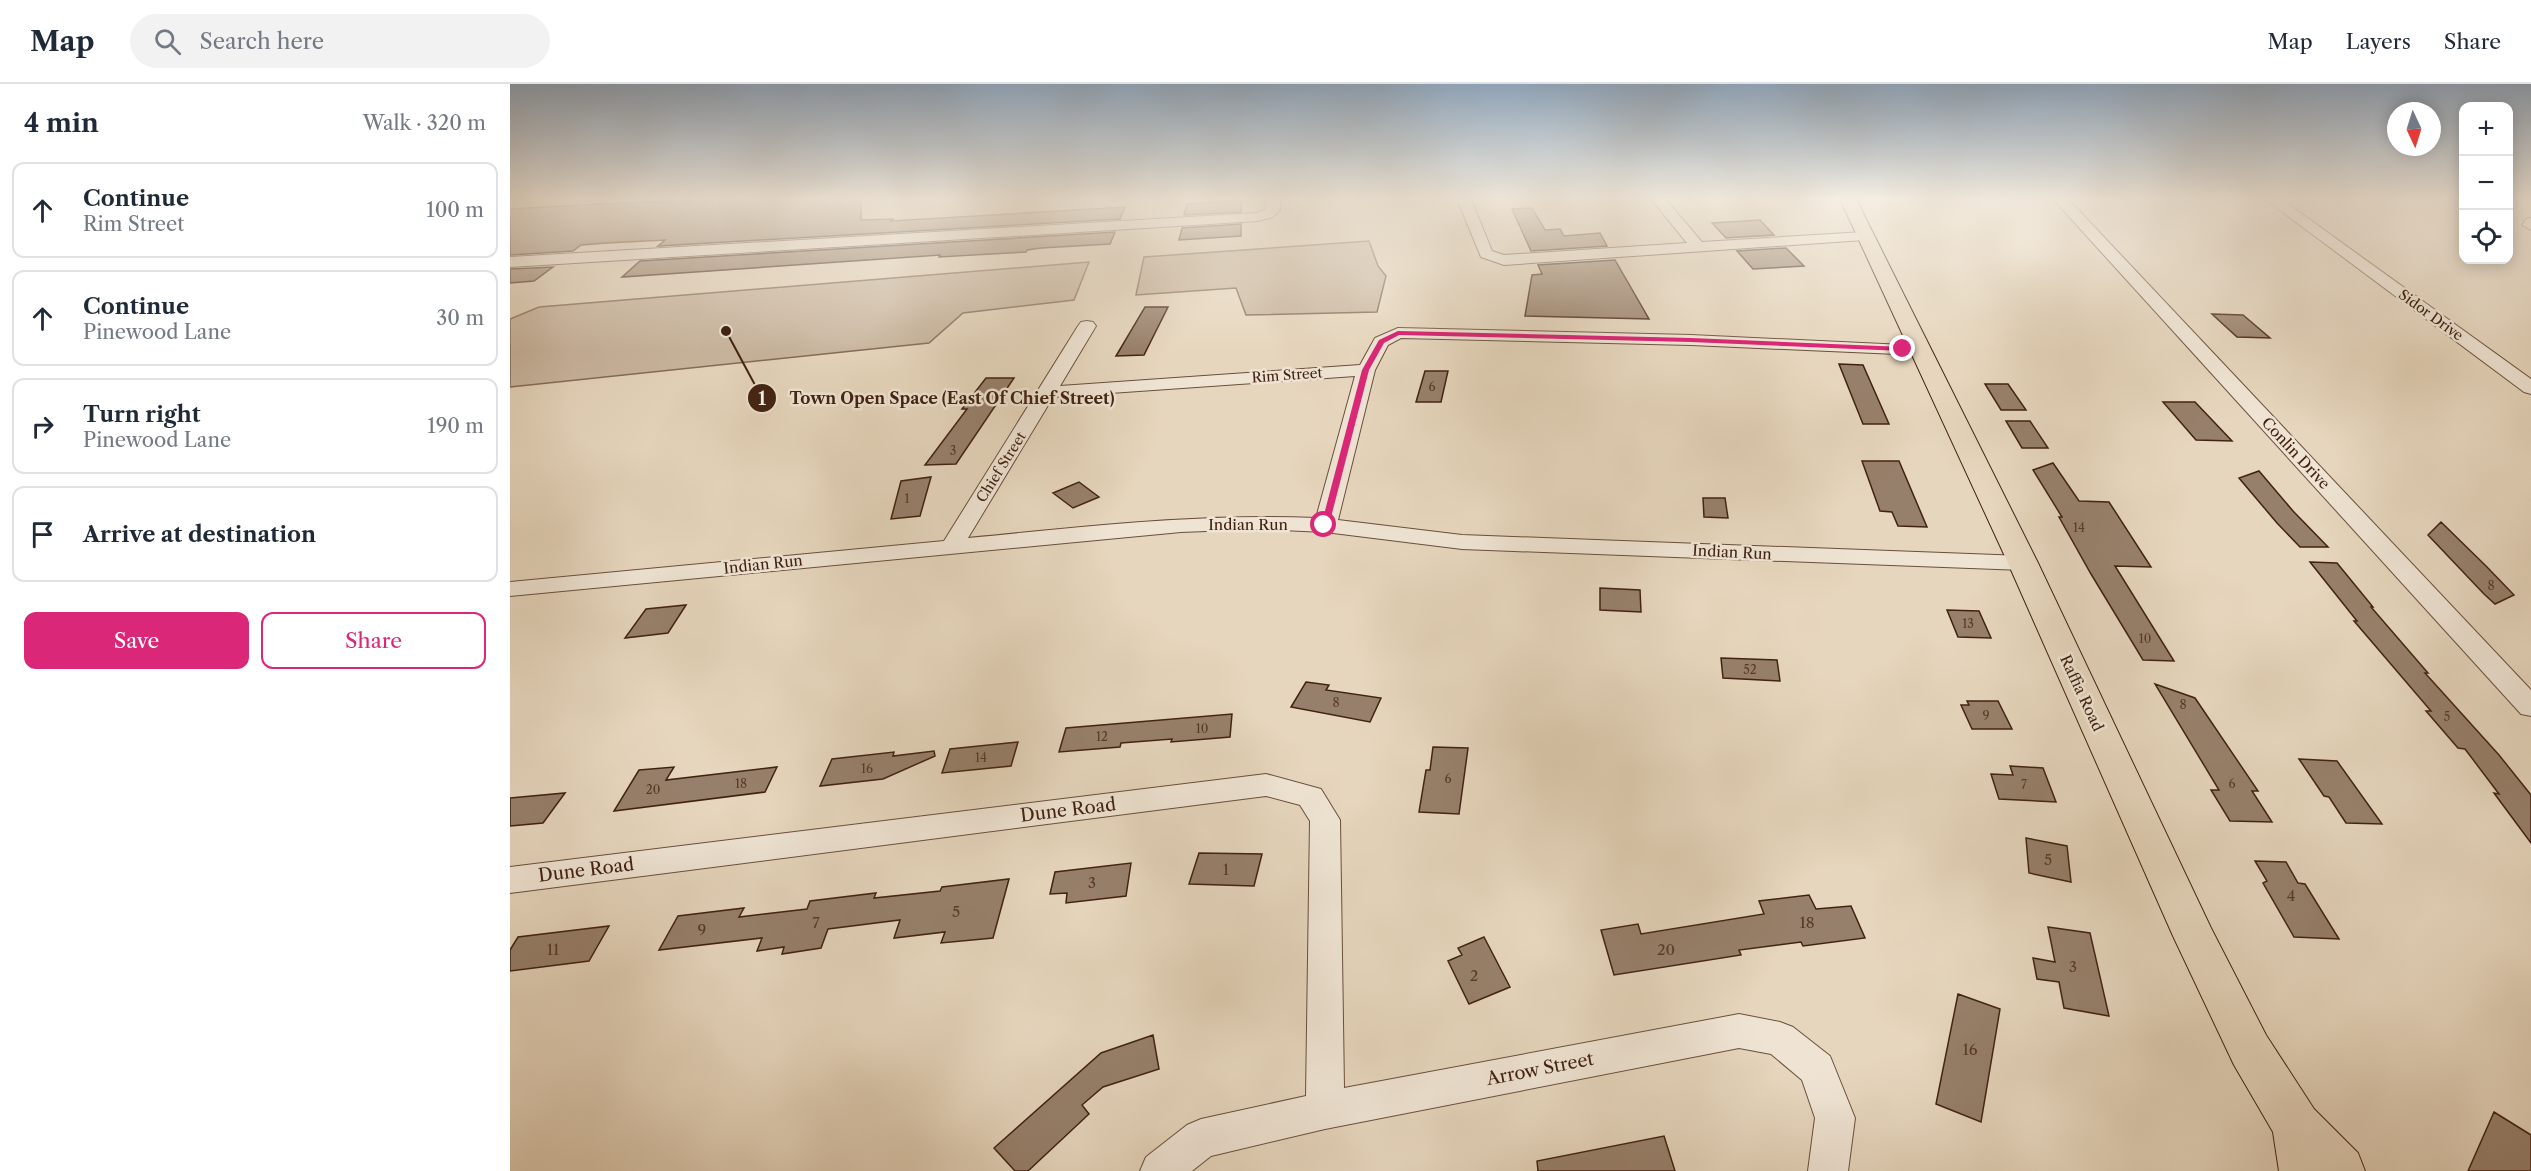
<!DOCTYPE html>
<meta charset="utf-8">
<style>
body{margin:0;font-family:"Libre Caslon Text",serif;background:#f2f2f3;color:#1f2937}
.controls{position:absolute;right:18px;top:18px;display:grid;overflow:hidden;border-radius:12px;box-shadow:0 3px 15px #0003}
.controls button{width:54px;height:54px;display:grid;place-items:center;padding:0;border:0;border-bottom:2px solid #e0e1e3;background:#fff;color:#1f2937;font:30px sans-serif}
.compass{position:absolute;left:1877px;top:18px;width:54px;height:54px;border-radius:50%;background:#fff;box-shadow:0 3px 15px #0003;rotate:176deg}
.stop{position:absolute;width:18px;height:18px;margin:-14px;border:4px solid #db2777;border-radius:50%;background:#fff}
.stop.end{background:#db2777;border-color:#fff;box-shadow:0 2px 6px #0008}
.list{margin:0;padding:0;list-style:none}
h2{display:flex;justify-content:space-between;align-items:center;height:78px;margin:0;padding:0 24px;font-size:26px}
h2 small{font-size:20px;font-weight:400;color:#747a83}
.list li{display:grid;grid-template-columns:39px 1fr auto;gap:18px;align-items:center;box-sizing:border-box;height:96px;margin:0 12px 12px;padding:0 12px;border:2px solid #e0e1e3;border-radius:12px}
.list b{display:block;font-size:22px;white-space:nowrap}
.list p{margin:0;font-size:20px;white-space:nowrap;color:#747a83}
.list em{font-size:20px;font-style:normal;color:#747a83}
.actions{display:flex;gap:12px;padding:18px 24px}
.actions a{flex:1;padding:14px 0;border:2px solid #db2777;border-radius:12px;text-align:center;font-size:21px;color:#db2777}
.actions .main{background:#db2777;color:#fff}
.icon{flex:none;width:33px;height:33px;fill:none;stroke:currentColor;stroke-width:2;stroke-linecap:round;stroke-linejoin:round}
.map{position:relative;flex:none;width:2021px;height:1087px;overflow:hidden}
header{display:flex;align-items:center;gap:36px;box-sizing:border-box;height:84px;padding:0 30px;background:#fff;border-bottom:2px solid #e0e1e3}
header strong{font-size:28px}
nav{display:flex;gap:33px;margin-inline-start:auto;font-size:21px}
.search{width:420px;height:54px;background:#f2f2f3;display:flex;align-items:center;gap:15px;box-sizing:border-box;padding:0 21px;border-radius:33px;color:#747a83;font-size:22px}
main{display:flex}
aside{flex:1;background:#fff}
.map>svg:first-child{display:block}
</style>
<header>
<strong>Map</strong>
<div class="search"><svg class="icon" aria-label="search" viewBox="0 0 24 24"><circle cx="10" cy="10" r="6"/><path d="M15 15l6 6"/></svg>Search here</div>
<nav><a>Map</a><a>Layers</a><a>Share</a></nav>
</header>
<main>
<aside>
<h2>4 min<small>Walk · 320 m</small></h2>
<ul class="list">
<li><svg class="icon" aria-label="ahead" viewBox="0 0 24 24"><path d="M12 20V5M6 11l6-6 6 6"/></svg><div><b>Continue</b><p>Rim Street</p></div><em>100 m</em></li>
<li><svg class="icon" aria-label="ahead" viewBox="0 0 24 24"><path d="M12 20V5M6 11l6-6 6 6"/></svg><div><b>Continue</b><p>Pinewood Lane</p></div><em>30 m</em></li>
<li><svg class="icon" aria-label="right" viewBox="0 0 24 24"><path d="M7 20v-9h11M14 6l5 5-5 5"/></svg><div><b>Turn right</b><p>Pinewood Lane</p></div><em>190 m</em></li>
<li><svg class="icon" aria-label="arrive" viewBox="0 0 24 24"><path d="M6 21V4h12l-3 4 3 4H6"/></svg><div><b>Arrive at destination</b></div></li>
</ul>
<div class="actions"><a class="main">Save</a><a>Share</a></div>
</aside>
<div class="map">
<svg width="2021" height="1087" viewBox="0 0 2021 1087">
<rect width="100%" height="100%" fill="#e6d6bd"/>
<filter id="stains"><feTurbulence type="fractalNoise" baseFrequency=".00333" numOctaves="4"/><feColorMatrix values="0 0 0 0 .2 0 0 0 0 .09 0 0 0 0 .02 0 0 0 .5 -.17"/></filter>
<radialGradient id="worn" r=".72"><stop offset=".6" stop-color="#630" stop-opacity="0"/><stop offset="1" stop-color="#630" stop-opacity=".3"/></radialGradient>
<path fill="#cab7a0" stroke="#866c59" stroke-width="1.5" d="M859,157L868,182L876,192L867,228L736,231L726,204L626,211L634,173Z
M579,178L564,216L453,229L419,259L0,303V235L29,223Z"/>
<path fill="#97806b" stroke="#412212" stroke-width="1.5" d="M203,115H351V136L383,135L381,137L615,123L610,135L148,162L155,156L96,159L71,161L63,167L0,171V125L129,118L200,117Z
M732,116L731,128L674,131L677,120Z
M1022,124L1035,146L1050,145L1054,152L1090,149L1097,162L1021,167L1002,125Z
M1250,136L1264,151L1216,154L1202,139Z
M731,140V152L669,156L672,144Z
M605,148L600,160L531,164L517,166L516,168L429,173L430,171L112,193L130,177Z
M1276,164L1294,182L1243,185L1227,167Z
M1105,176L1139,235L1015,232L1022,191L1032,190L1028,181Z
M43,183L24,197L0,199V185Z
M635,223H658L634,271L606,272Z
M1702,230L1733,231L1760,254L1727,253Z
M1329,280L1353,281L1379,340H1353Z
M915,287H938L931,318H906Z
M476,294H504L446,380L415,381L457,325H452Z
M1475,300H1498L1516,326H1491Z
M1653,318H1685L1722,357L1686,356Z
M1496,337H1520L1538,364H1512Z
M1352,377H1389L1417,443L1388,442L1382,428L1370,427Z
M1543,379L1569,417L1599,418L1641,483L1605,482L1664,577L1633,576L1581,490L1549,433H1552L1523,386Z
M1749,387L1783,427L1818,463H1790L1767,439L1729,394Z
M421,393L410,432L381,435L391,397Z
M569,398L589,413L563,424L543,409Z
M1193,414H1215L1218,434L1194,433Z
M1931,438L1976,482L2004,511L1985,520L1974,510L1918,451Z
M1800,478L1827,479L1863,523H1861L1918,589H1915L1989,671L2021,711V759L1984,709L1989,710L1955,665L1948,664L1916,627H1921L1844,537H1847Z
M1090,504L1130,506L1131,528L1090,526Z
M176,521L158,549L115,554L136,525Z
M1437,526L1469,527L1481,554L1448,553Z
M1211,574L1267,576L1270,597L1213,594Z
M796,598L819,601L816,606L871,614L860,638L781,623Z
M1645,600L1685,614L1748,707H1742L1762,738L1720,737L1701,706H1709Z
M1457,617H1488L1502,645H1462L1451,621H1459Z
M722,630L720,653L661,658L662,655L611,659L610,663L549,668L556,644Z
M508,658L501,682L432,689L440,665Z
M923,663L958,664L949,730L909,728L916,686H920Z
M424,667L425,672L373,695L310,702L322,675L384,668L383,672Z
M1789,675L1827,677L1872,740L1836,739L1819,713L1814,712Z
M1500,682L1533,684L1546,718L1489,715L1481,690L1503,691Z
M164,683L156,696L267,683L255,708L104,727L129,686Z
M55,709L33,739L0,742V714Z
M1516,754L1557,762L1561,798L1519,789Z
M689,769L752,770L744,802L679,800Z
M1745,777L1776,778L1788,799L1795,800L1829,855L1784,853L1753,799L1757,797Z
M621,779L616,812L556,819L557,809L540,810L545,788Z
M499,795L483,854L431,859L435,848L384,854L390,836L318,845L311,864L272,870L274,863L247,867L252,854L149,866L168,832L234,824L229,833L297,825L300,817L366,809L364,814L430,807L432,803Z
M1299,811L1306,825L1341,822L1355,854L1293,862L1291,858L1229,866L1231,871L1104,891L1091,846L1128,840L1131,850L1254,830L1249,817Z
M99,842L79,877L0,887V866L8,853Z
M1538,843L1580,849L1599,932L1554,924L1549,898L1527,895L1523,874L1545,878Z
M974,853L1000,903L959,920L938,877L952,871L948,864Z
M1448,910L1490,925L1471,1038L1426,1020Z
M643,951L649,985L593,1003L572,1021L579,1030L518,1087H505L484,1064L591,969Z
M1984,1028L2021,1051V1087H1958Z
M1154,1052L1165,1087H1028L1027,1077Z"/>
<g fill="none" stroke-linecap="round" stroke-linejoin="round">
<defs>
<path id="minor" d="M756,115H770V126L763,133L748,137L0,183V173L747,129L756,125Z
M947,115H961L982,167L994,171L1177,159L1141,115H1155L1192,158L1354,148L1361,152L1354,156L994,181L971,173Z
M1543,115H1558L2021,606V632L2011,630Z
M1755,115H1771L2021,295V310L2014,308Z
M2021,134V146L2012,141L2016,135Z
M577,237L583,238L586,242L550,302L850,281L865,254L888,244L1181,251L1416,262L1419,266L1416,270L1410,271L1181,261L891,254L878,261L865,286L828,436L952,451L1513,472L1521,474L1525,479L1521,484L1513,486L952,465L815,448L746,445L671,448L0,512V498L434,457L568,242L571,238ZM845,292L806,434C689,429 574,443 458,454L543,313Z
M756,690L811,705L830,736L834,1004L1229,930L1270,938L1283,943L1320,972L1345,1034L1338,1087H1298L1305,1034L1292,996L1261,970L1229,964L815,1045L701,1072L682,1087H630L636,1073L677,1041L691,1035L796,1012L800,737L790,721L756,712L0,809V783Z"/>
<path id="major" d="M1330,115H1346L1528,479L1701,844L1756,951L1804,1025L1848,1069L1855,1087H1769L1763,1048L1724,981L1663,852L1498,479Z"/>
</defs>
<use href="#minor" stroke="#6a4f3d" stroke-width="2"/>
<use href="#major" stroke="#412212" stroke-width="2"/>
<use href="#minor" fill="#efe4d4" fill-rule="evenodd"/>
<use href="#major" fill="#e6d6bd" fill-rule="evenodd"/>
</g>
<linearGradient id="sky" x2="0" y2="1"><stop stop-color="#91a9c0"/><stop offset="0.43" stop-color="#f4ede1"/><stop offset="1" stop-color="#f4ede1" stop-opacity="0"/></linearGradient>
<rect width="2021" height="267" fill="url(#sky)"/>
<path fill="#db2777" d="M888,247L1181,254L1393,263L1396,265L1393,267L1181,258L889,251L874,259L859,286L819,441L811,442L852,286L869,256Z"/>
<g text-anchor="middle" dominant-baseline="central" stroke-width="5" stroke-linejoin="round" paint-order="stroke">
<g font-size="12" fill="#563a28">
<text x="922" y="302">6</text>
<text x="443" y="366">3</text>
<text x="397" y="414">1</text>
<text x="1569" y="443">14</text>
<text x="1981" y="501">8</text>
<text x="1458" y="539">13</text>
<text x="1635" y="554">10</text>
<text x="1240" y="585">52</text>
<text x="826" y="618">8</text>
<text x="1673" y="620">8</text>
<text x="1476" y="631">9</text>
<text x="1937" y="632">5</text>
<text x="692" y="644">10</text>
<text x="592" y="652">12</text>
<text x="471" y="673">14</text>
<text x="357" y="684">16</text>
<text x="938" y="694">6</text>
<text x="231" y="699">18</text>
<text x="1722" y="699">6</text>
<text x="1514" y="700">7</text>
<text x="143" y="705">20</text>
</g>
<g font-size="14" fill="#412212" stroke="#efe4d4">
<text transform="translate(1921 231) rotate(36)">Sidor Drive</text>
<text transform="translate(777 291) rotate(-4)">Rim Street</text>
<text transform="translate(491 383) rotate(-58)">Chief Street</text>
</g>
<g font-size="15" fill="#412212" stroke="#efe4d4">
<text transform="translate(1786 369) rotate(47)">Conlin Drive</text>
<text x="738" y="440">Indian Run</text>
<text transform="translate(1222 468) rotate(3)">Indian Run</text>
<text transform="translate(253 480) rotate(-6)">Indian Run</text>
<text transform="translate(1572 609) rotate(65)">Raffia Road</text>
</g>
<g font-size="15" fill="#563a28">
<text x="1538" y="775">5</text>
<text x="716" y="785">1</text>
<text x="582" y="798">3</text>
<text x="1781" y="811">4</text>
<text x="446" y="827">5</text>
<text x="306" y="838">7</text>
<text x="1297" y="838">18</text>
<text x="192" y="845">9</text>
<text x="43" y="865">11</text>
<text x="1156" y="865">20</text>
<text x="1563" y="882">3</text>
<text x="964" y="891">2</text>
<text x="1460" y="965">16</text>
</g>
<g font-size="18" fill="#412212" stroke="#efe4d4">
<text transform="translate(558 726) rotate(-7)">Dune Road</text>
<text transform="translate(76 786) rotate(-7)">Dune Road</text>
<text transform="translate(1030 985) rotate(-11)">Arrow Street</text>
</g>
</g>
<path fill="none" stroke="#412212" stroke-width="2" d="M216 247L252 314"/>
<g fill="#412212" stroke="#efe4d4" stroke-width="2">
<circle cx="216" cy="247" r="6"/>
<circle cx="252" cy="314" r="15"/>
</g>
<g font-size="18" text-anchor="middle" font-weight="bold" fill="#fff">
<text x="252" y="321">1</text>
</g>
<g font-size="16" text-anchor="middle" font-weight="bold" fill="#412212" stroke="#efe4d4" stroke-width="5" stroke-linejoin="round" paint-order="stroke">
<text x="442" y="320">Town Open Space (East Of Chief Street)</text>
</g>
<rect width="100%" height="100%" filter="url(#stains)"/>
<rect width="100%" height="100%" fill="url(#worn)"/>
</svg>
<div class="controls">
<button>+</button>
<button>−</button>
<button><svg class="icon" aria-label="locate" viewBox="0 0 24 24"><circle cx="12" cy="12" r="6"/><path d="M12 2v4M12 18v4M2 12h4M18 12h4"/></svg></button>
</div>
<svg class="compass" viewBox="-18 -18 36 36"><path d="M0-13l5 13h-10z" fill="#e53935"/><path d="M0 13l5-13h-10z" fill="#747a83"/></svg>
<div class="stop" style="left:814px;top:441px"></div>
<div class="stop end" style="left:1393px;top:265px"></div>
</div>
</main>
